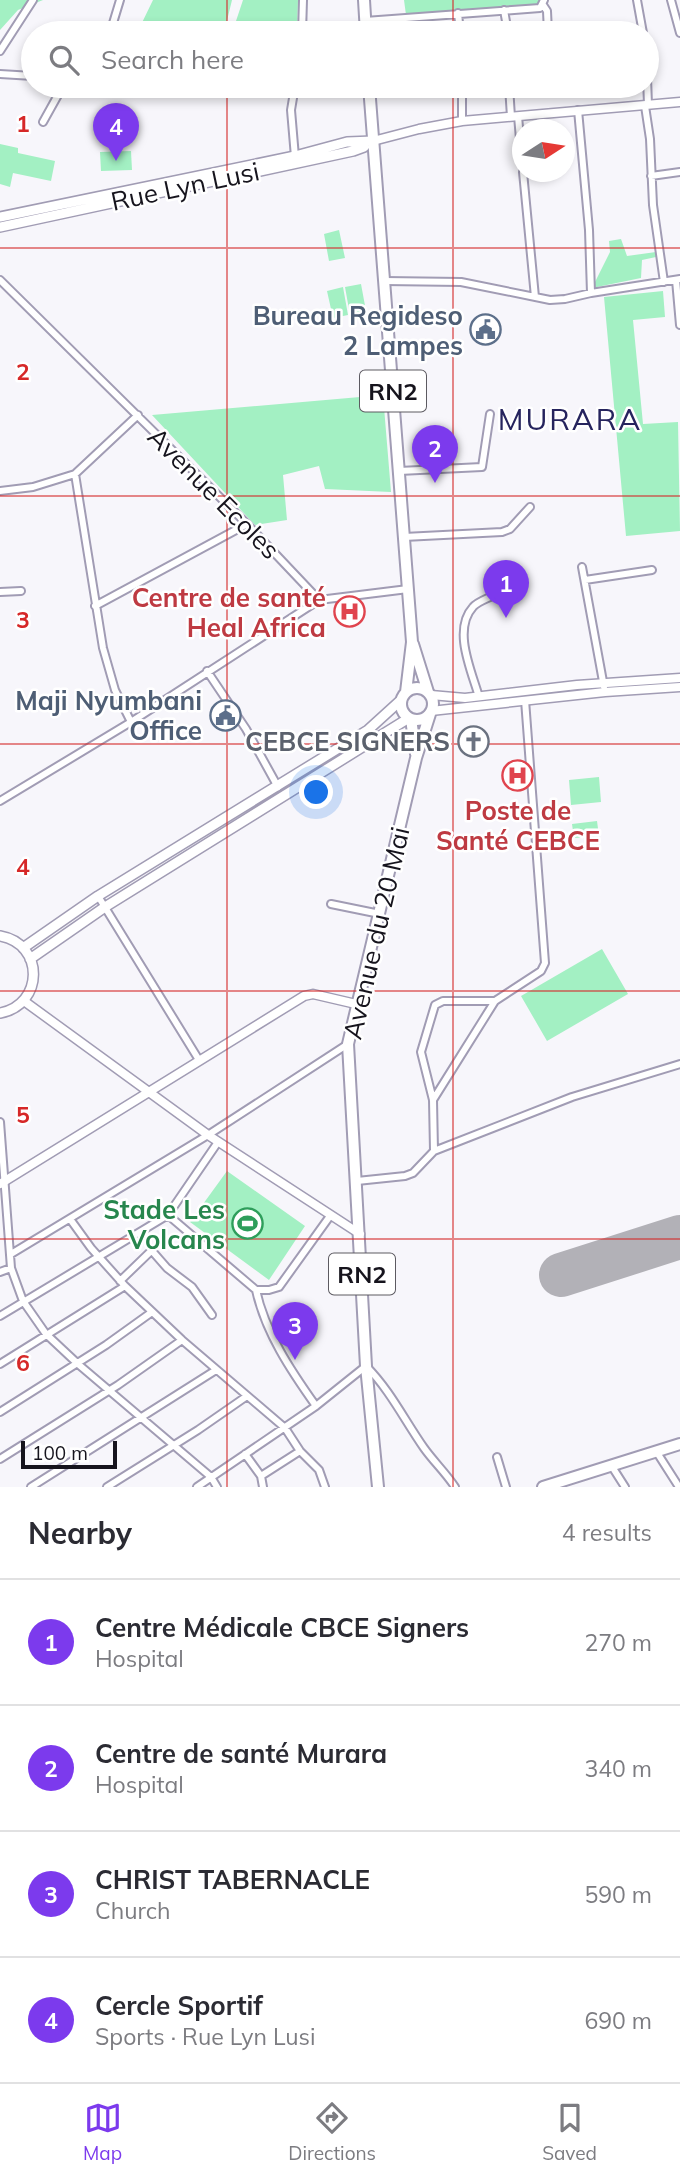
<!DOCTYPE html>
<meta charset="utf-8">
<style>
body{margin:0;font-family:Mulish,sans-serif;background:#f7f7f7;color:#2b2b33}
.compass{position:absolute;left:512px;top:119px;width:63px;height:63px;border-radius:50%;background:#fff;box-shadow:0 4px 10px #0003;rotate:78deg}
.scale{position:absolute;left:21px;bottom:18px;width:96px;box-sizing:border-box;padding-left:7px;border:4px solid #16141d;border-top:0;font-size:19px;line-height:24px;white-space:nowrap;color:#16141d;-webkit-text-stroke:5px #fff;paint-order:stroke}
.you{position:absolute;left:317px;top:793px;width:24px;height:24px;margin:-18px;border:5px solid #fff;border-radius:50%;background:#1a73e8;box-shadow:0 0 0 10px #1a73e833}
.badge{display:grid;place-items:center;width:46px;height:46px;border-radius:50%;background:#7c3aed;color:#fff;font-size:23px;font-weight:700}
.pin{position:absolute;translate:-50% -58px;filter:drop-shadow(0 2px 4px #0008)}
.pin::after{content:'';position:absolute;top:37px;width:24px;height:21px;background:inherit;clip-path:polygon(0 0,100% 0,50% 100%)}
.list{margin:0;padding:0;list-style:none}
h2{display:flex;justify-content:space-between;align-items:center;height:91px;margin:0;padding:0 28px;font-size:30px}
h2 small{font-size:23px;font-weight:400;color:#7c7c81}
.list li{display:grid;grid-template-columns:46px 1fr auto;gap:21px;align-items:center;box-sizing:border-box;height:126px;padding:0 28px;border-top:2px solid #e1e1e2}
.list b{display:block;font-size:26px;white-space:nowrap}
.list p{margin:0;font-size:23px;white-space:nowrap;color:#7c7c81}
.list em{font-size:23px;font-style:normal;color:#7c7c81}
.icon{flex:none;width:38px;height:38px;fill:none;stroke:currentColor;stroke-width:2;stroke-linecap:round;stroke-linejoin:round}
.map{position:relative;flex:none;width:680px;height:1487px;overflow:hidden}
.search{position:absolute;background:#fff;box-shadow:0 4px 10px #0003;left:21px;right:21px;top:21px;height:77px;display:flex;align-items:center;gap:18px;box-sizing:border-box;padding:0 24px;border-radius:38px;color:#7c7c81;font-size:26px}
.sheet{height:595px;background:#fff}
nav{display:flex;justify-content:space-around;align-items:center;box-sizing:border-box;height:98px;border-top:2px solid #e1e1e2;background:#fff;font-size:19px;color:#7c7c81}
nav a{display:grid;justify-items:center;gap:4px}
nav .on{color:#7c3aed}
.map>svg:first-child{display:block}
</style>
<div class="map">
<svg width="680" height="1487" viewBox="0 0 680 1487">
<rect width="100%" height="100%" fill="#f7f6fb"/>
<path fill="#a3f0c3" d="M0,0H43L18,10L0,30Z
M153,0H232L224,33H137Z
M243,0H298L297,33H232Z
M404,0H541L542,4L406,15Z
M0,144L18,148V153L55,161L51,181L13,173L10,187L0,184Z
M131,151L132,170L101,171L100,152Z
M339,230L345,258L329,261L324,234Z
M621,239L627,256L656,252V257L642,260L641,278L592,288L610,252L609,241Z
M361,284L366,311L350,315L345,287Z
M343,287L348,315L333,318L327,291Z
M663,291L665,317L633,320L643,424L678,422L680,531L626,536L604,297Z
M383,395L391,492L325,489L319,466L283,475L287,520L255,525L152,415Z
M599,777L601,802L571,805L569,780Z
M597,821L599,836L574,838L572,824Z
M602,949L628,994L547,1041L521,996Z
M227,1171L305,1226L269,1280L190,1222Z"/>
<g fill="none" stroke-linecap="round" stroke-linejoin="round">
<path stroke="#b2b1b7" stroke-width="44" d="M561,1275L680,1237"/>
<defs>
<path id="street" d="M637,0L643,33
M671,0L680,33
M543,5L547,11L548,33
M504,10L508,33
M458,13L460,33
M365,21L540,8L544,0
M110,33L120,0
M302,33L303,0
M0,51L33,0
M0,74L33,76
M647,77L648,105
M295,86L291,110L295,157
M509,86L511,117
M645,106L650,139L653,205L664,282
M578,110L589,230L591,293
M518,116L522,162
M462,121V86
M43,122L63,86
M523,172L535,297
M651,176L680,172
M0,280L247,524L319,600
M676,280L680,325
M384,281L461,282L550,300L565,299L591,293L680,279
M399,471L482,467L490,414
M75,474L103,648L115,690L131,722
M0,491L33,487L75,474L138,415
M404,537L502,532L510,529L530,507
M582,567L604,687
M585,580L652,570
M0,592L21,591
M95,606L247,524
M207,671L246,729L278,787
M479,697C472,672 452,630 473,607C477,602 486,599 492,596
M0,801L131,722L319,600L408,589
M98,896L199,1060
M331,904L380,914
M433,1100L495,1001L541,971L545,963L525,700
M0,1122L11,1268L23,1301L46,1334L78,1364L211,1477L217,1487
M434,1151L433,1100L421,1052L435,1005L443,1001H495
M357,1181L405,1176L413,1173L434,1151L572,1097L680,1064
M168,1215L256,1290H269L279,1287L330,1216
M70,1219L91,1248L125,1286L182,1340L285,1428L300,1451L319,1470L325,1487
M11,1254L208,1135L348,1044
M0,1272L11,1268
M120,1281L150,1252H153L167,1268L192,1287L212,1315
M256,1290C265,1332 291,1371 316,1406
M0,1316L168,1215L218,1142
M0,1364L125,1286
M0,1412L106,1345L152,1312
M656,1451L679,1487
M245,1454L261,1476L263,1487
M497,1457L506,1487
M0,1459L118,1385L182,1340
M611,1465L625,1487
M261,1476L300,1451
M31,1487L216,1370
M107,1487L198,1430L247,1396
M197,1487L316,1406L366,1366C390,1390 405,1421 424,1448C434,1462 446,1473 455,1487"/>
<path id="secondary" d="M373,141L419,129L462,121L680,102
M431,695L465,698L577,685L680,678
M431,711L605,692L680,687
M24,1001L208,1135L360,1234
M0,1184L304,996L313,994L356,1004"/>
<path id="primary" d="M0,217L295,156L347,142L373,141
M0,227L353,151L364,147L368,142
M0,936C45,944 44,1005 0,1013
M23,948L98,896L368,730L401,700
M30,959L105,907L409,718"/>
<path id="highway" d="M364,0L366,33
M369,86L412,642L406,692
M413,644L428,692
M401 704a16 16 0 1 1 32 0a16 16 0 1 1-32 0Z
M411,719L416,754
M378,1487L366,1366L348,1044L416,758L430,714
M543,1487L680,1444"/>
</defs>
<use href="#street" stroke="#a19cb4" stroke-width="10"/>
<use href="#secondary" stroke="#a19cb4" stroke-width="11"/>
<use href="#primary" stroke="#a19cb4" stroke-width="12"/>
<use href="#highway" stroke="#a19cb4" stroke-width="14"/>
<use href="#street" stroke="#fff" stroke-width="6"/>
<use href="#secondary" stroke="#fff" stroke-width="8"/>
<use href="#primary" stroke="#fff" stroke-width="9"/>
<use href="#highway" stroke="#fff" stroke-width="10"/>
</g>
<path fill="none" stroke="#d62828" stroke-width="2" stroke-opacity="0.55" d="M227,0V33M453,0V33M227,86V1487M453,86V1487M0,248H680M0,496H680M0,744H680M0,991H680M0,1239H680"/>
<defs>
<symbol id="civic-ring" viewBox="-11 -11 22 22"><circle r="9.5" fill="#fff" stroke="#5c6f8a" stroke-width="1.5"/><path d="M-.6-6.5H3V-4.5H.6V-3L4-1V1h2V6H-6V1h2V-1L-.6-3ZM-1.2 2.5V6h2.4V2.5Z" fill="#5c6f8a"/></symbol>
<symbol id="hospital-ring" viewBox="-11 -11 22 22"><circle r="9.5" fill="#fff" stroke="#e0444e" stroke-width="1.5"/><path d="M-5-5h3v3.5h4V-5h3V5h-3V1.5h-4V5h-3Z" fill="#e0444e"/></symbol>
<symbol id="church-ring" viewBox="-11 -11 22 22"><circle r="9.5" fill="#fff" stroke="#6b7280" stroke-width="1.5"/><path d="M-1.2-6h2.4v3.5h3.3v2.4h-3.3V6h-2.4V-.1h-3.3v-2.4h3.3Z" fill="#6b7280"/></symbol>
<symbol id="stadium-ring" viewBox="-11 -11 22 22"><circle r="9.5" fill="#fff" stroke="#2e9e5b" stroke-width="1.5"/><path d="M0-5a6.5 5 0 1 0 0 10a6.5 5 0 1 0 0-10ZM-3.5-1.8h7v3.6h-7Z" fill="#2e9e5b"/></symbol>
</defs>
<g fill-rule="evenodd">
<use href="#civic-ring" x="468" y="312" width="35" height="35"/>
<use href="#hospital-ring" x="332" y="594" width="35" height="35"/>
<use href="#civic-ring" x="208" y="698" width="35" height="35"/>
<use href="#church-ring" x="456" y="724" width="35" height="35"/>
<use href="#hospital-ring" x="500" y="758" width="35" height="35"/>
<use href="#stadium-ring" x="230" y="1206" width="35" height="35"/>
</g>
<g text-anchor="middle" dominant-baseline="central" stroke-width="5" stroke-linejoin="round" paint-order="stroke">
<g fill="#fff" stroke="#5c5a61" stroke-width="2">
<rect x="360" y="370.5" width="66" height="41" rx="5"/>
<rect x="329" y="1253.5" width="66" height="41" rx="5"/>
</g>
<g font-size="24" font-weight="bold" fill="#16141d">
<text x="393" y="391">RN2</text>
<text x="362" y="1274">RN2</text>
</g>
<g font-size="26" fill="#16141d" stroke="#fff">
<text transform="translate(185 186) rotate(-12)">Rue Lyn Lusi</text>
<text transform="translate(214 493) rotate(45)">Avenue Ecoles</text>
<text transform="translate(376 933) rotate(-77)">Avenue du 20 Mai</text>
</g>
<g font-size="26" font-weight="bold" fill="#4e5e75" stroke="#fff" text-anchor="end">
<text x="463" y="315">Bureau Regideso<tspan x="463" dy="30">2 Lampes</tspan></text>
<text x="202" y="700">Maji Nyumbani<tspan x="202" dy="30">Office</tspan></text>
</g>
<g font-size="26" font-weight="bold" fill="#be3a42" stroke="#fff" text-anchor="end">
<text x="326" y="597">Centre de santé<tspan x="326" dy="30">Heal Africa</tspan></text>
<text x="518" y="810" text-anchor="middle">Poste de<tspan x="518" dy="30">Santé CEBCE</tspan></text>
</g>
<g font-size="26" font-weight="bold" fill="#5b616d" stroke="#fff" text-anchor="end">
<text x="450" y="741">CEBCE SIGNERS</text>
</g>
<g font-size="26" font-weight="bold" fill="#27864d" stroke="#fff" text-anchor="end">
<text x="225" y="1209">Stade Les<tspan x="225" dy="30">Volcans</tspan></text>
</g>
<g font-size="30" letter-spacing="2" fill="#26245e" stroke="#fff">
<text x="570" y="419">MURARA</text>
</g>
</g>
<g font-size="23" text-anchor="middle" font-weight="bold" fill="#d62828" stroke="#fff" stroke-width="5" stroke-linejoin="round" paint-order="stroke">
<text x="23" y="132">1</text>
<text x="23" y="380">2</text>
<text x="23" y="628">3</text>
<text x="23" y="875">4</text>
<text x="23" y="1123">5</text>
<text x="23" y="1371">6</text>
</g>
</svg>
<svg class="compass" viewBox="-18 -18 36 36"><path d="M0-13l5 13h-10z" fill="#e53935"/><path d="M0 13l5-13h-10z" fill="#7c7c81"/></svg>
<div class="scale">100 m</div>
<div class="you"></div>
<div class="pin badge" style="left:506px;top:618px">1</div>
<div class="pin badge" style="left:435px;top:483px">2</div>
<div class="pin badge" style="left:295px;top:1360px">3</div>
<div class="pin badge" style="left:116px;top:161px">4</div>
<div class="search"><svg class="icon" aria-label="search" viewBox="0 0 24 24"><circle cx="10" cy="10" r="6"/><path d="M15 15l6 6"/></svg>Search here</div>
</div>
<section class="sheet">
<h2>Nearby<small>4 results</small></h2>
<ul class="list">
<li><span class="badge">1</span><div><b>Centre Médicale CBCE Signers</b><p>Hospital</p></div><em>270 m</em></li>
<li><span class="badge">2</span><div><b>Centre de santé Murara</b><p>Hospital</p></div><em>340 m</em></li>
<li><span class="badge">3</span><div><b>CHRIST TABERNACLE</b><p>Church</p></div><em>590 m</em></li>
<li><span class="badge">4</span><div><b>Cercle Sportif</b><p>Sports · Rue Lyn Lusi</p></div><em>690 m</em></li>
</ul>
</section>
<nav>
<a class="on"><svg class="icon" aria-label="map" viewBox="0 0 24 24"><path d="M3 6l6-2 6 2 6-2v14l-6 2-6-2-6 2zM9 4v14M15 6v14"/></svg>Map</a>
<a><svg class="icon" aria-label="directions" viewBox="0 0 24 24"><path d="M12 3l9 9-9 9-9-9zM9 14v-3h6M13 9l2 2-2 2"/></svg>Directions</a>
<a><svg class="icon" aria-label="saved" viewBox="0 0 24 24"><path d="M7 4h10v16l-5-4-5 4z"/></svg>Saved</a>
</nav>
